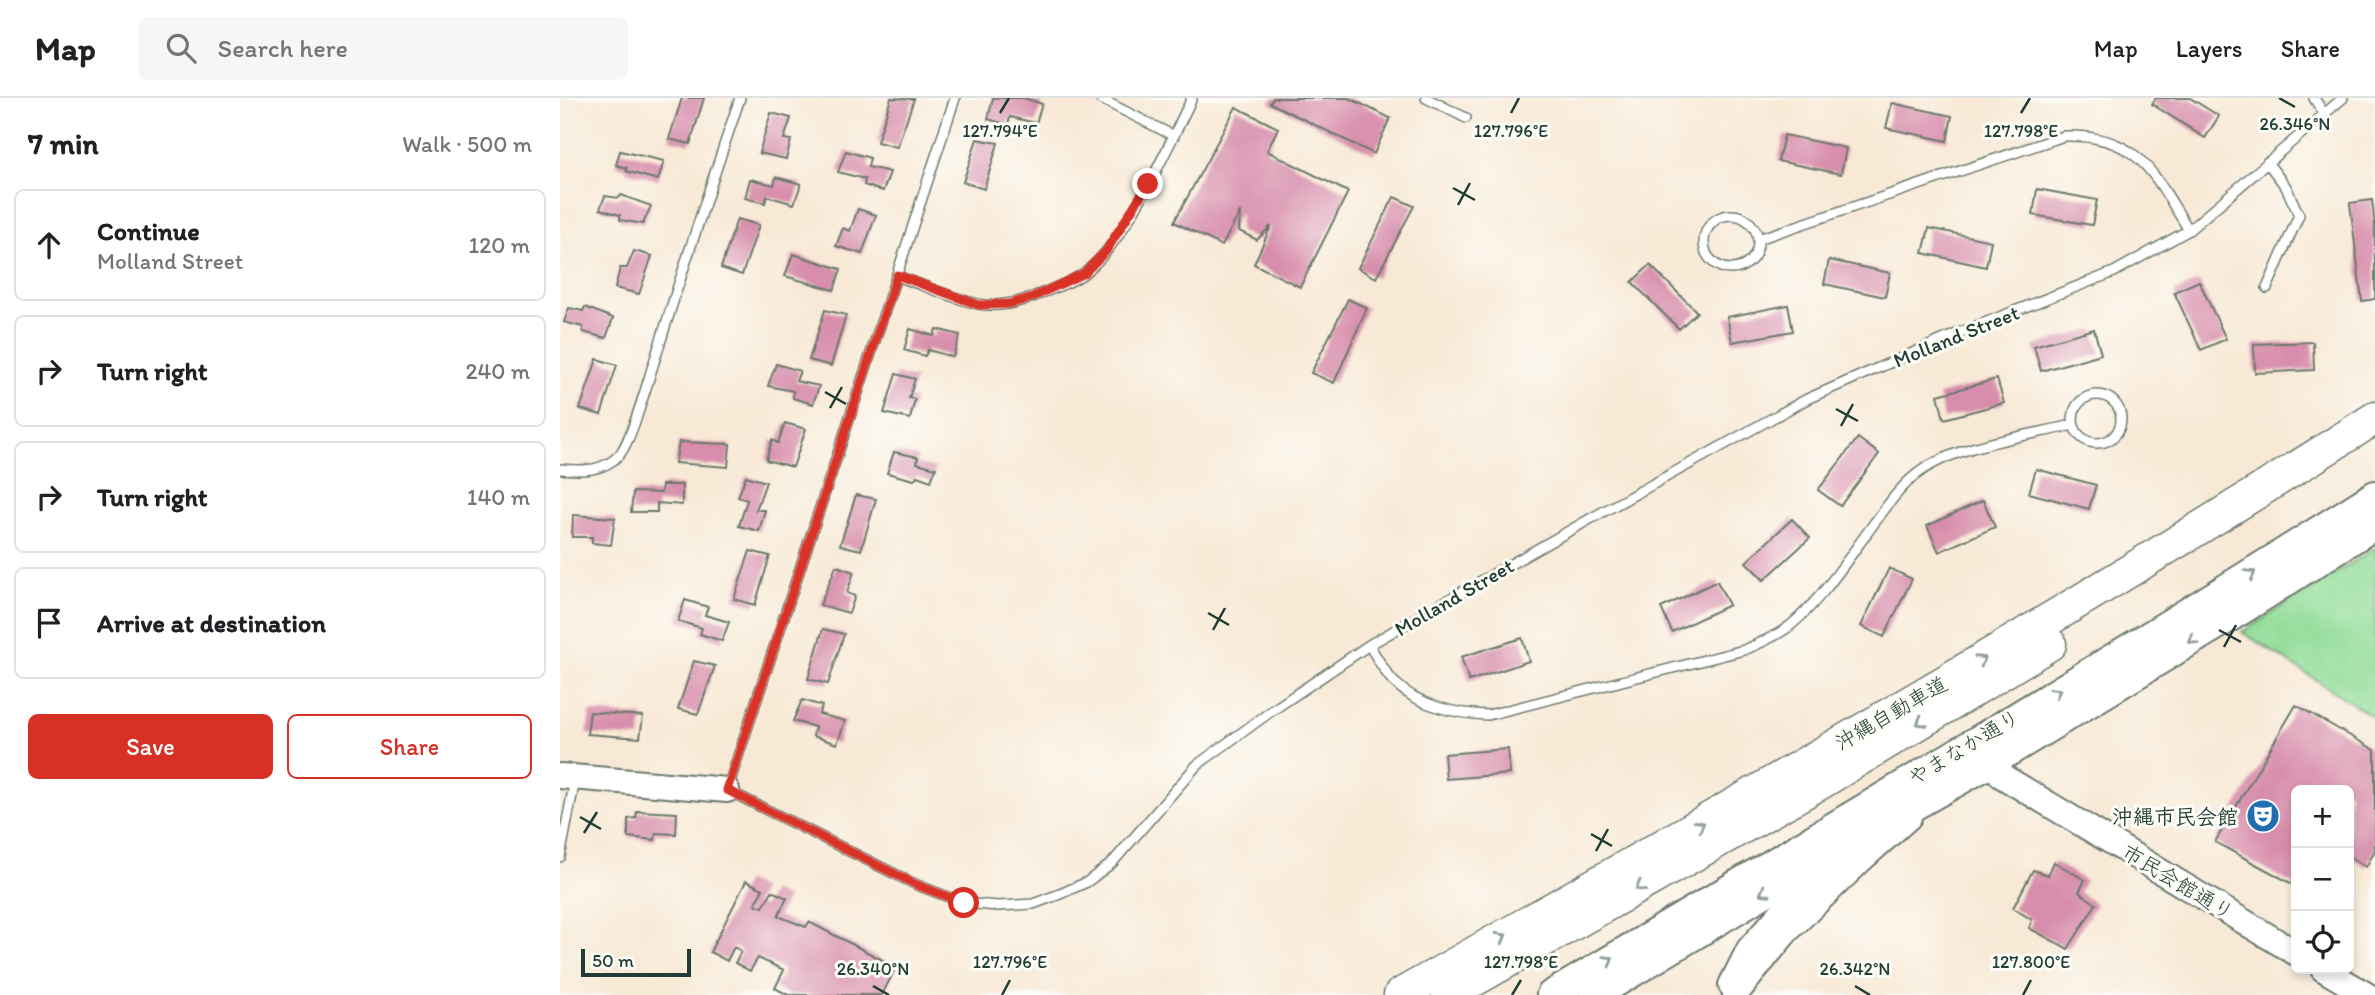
<!DOCTYPE html>
<meta charset="utf-8">
<style>
body{margin:0;font-family:Itim,"Klee One",sans-serif;background:#f6f6f6;color:#202124}
.controls{position:absolute;right:21px;bottom:21px;display:grid;overflow:hidden;border-radius:10px;box-shadow:0 4px 10px #0003}
.controls button{width:63px;height:63px;display:grid;place-items:center;padding:0;border:0;border-bottom:2px solid #e0e0e0;background:#fff;color:#202124;font:35px sans-serif}
.scale{position:absolute;left:21px;bottom:18px;width:110px;box-sizing:border-box;padding-left:7px;border:4px solid #1f3d34;border-top:0;font-size:19px;line-height:24px;white-space:nowrap;color:#1f3d34;-webkit-text-stroke:5px #fdfcf7;paint-order:stroke}
.stop{position:absolute;width:21px;height:21px;margin:-16px;border:5px solid #d93025;border-radius:50%;background:#fff}
.stop.end{background:#d93025;border-color:#fff;box-shadow:0 2px 7px #0008}
.list{margin:0;padding:0;list-style:none}
h2{display:flex;justify-content:space-between;align-items:center;height:91px;margin:0;padding:0 28px;font-size:30px}
h2 small{font-size:23px;font-weight:400;color:#757577}
.list li{display:grid;grid-template-columns:46px 1fr auto;gap:21px;align-items:center;box-sizing:border-box;height:112px;margin:0 14px 14px;padding:0 14px;border:2px solid #e0e0e0;border-radius:10px}
.list b{display:block;font-size:26px;white-space:nowrap}
.list p{margin:0;font-size:23px;white-space:nowrap;color:#757577}
.list em{font-size:23px;font-style:normal;color:#757577}
.actions{display:flex;gap:14px;padding:21px 28px}
.actions a{flex:1;padding:16px 0;border:2px solid #d93025;border-radius:10px;text-align:center;font-size:24px;color:#d93025}
.actions .main{background:#d93025;color:#fff}
.icon{flex:none;width:38px;height:38px;fill:none;stroke:currentColor;stroke-width:2;stroke-linecap:round;stroke-linejoin:round}
.map{position:relative;flex:none;width:1815px;height:897px;overflow:hidden}
header{display:flex;align-items:center;gap:42px;box-sizing:border-box;height:98px;padding:0 35px;background:#fff;border-bottom:2px solid #e0e0e0}
header strong{font-size:33px}
nav{display:flex;gap:38px;margin-inline-start:auto;font-size:24px}
.search{width:490px;height:63px;background:#f6f6f6;display:flex;align-items:center;gap:18px;box-sizing:border-box;padding:0 24px;border-radius:10px;color:#757577;font-size:26px}
main{display:flex}
aside{flex:1;background:#fff}
.map>svg:first-child{display:block}
</style>
<header>
<strong>Map</strong>
<div class="search"><svg class="icon" aria-label="search" viewBox="0 0 24 24"><circle cx="10" cy="10" r="6"/><path d="M15 15l6 6"/></svg>Search here</div>
<nav><a>Map</a><a>Layers</a><a>Share</a></nav>
</header>
<main>
<aside>
<h2>7 min<small>Walk · 500 m</small></h2>
<ul class="list">
<li><svg class="icon" aria-label="ahead" viewBox="0 0 24 24"><path d="M12 20V5M6 11l6-6 6 6"/></svg><div><b>Continue</b><p>Molland Street</p></div><em>120 m</em></li>
<li><svg class="icon" aria-label="right" viewBox="0 0 24 24"><path d="M7 20v-9h11M14 6l5 5-5 5"/></svg><div><b>Turn right</b></div><em>240 m</em></li>
<li><svg class="icon" aria-label="right" viewBox="0 0 24 24"><path d="M7 20v-9h11M14 6l5 5-5 5"/></svg><div><b>Turn right</b></div><em>140 m</em></li>
<li><svg class="icon" aria-label="arrive" viewBox="0 0 24 24"><path d="M6 21V4h12l-3 4 3 4H6"/></svg><div><b>Arrive at destination</b></div></li>
</ul>
<div class="actions"><a class="main">Save</a><a>Share</a></div>
</aside>
<div class="map">
<svg width="1815" height="897" viewBox="0 0 1815 897">
<rect width="100%" height="100%" fill="#fdfcf7"/>
<filter id="ink" filterUnits="userSpaceOnUse"><feTurbulence type="fractalNoise" baseFrequency=".0143" numOctaves="2"/><feDisplacementMap in="SourceGraphic" scale="14" xChannelSelector="R" yChannelSelector="G"/><feConvolveMatrix kernelMatrix="1 2 1 2 8 2 1 2 1" color-interpolation-filters="sRGB"/></filter>
<filter id="wash" filterUnits="userSpaceOnUse"><feTurbulence type="fractalNoise" baseFrequency=".00686" numOctaves="4" result="noise"/><feDisplacementMap in="SourceGraphic" scale="28" xChannelSelector="R" yChannelSelector="G"/><feGaussianBlur stdDeviation="1.57" result="paint"/><feColorMatrix in="noise" values="0 0 0 0 0 0 0 0 0 0 0 0 0 0 0 0 0 1.4 0 .05"/><feComposite in="paint" operator="in"/></filter>
<g filter="url(#wash)">
<rect width="100%" height="100%" fill="#f8e9d6"/>
<path fill="#90db97" stroke="#588c66" stroke-width="2" d="M1815,450V620L1682,534Z"/>
<g id="blocks">
<path fill="#d78dab" d="M122,0H144L130,46L109,41Z
M331,0L354,1L337,49L317,44Z
M433,0H464L482,6L476,25L450,19L448,27L428,21Z
M713,0H789L830,20L814,56L710,5Z
M1596,0H1630L1659,18L1645,40L1592,6Z
M1332,5L1392,18L1387,43L1326,30Z
M676,9L718,30L707,53L788,94L740,189L694,166L711,128L697,142L679,133L680,114L662,148L614,124Z
M211,15L231,20L224,41L231,42L226,61L199,55Z
M1224,37L1286,50L1281,76L1218,63Z
M417,41L438,45L424,91L403,84Z
M60,53L104,63L98,82L66,73L67,70L56,67Z
M286,53L310,60L308,69L330,74L323,93L304,87L305,81L278,74Z
M216,79L241,86L234,106L207,98L205,105L185,100L190,81L214,87Z
M1477,91L1537,102L1532,127L1473,117Z
M61,97L91,108L83,126L60,122V117L40,111L45,98L59,100Z
M834,99L854,108L816,180L798,170Z
M1812,102L1815,127V201L1802,203L1790,105Z
M298,111L316,117L302,156L276,148L283,130L290,133Z
M177,121L199,127L182,177L161,170Z
M1369,130L1431,143L1426,169L1363,155Z
M74,153L92,158L79,196L55,190L60,170H67Z
M233,156L281,171L274,192L225,178Z
M1269,162L1330,175L1325,199L1264,186Z
M1090,167L1137,214L1119,231L1072,184Z
M1639,183L1666,241L1641,252L1614,194Z
M788,201L807,210L774,285L751,275Z
M1228,207L1233,233L1172,244L1167,219Z
M25,209L53,220L46,240L23,234V229L4,224L9,210L23,213Z
M265,212L286,217L271,268L249,262Z
M350,231L374,238L376,231L400,237L393,259L368,252L365,258L344,252Z
M1534,231L1541,256L1481,273L1474,248Z
M1753,244L1754,272L1695,275L1694,246Z
M37,261L57,267L41,317L20,311Z
M216,266L240,273L236,283L259,288L253,306L233,300V293L208,288Z
M336,276L355,281L349,300L355,301L350,321L324,315Z
M1437,281L1444,305L1384,321L1378,297Z
M225,325L246,331L233,369L206,362L212,342L218,345Z
M1298,340L1319,356L1280,408L1258,392Z
M119,344L170,346L168,369L115,365Z
M334,354L358,359L357,365L376,370L371,383L357,378L354,382L327,375Z
M1476,371L1536,387L1529,411L1469,395Z
M186,378L206,384L196,412H205L199,433L179,428L187,402L178,399Z
M102,387H122V407L97,405V414H71L73,394L101,395Z
M296,397L316,401L301,452L280,447Z
M1423,402L1435,429L1379,454L1367,428Z
M13,417L55,420L51,447L32,445V439H12Z
M1232,421L1250,440L1204,482L1186,464Z
M190,453L210,458L195,507L174,501Z
M276,468L294,474L287,495L295,498L289,515L260,507Z
M1329,470L1352,481L1324,539L1301,528Z
M1157,483L1169,507L1112,534L1101,510Z
M125,502L148,509L145,517L169,524L162,543L140,536L142,530L118,523Z
M263,531L284,536L268,586L248,581Z
M962,540L969,563L909,583L901,559Z
M134,563L155,568L138,616L118,611Z
M242,602L262,608L259,616L285,623L277,646L253,638L255,629L233,623Z
M1736,607L1815,652V752L1806,769L1789,758V692H1736V788L1655,744Z
M30,614L83,618L80,640L27,636Z
M948,651L950,676L886,681L884,656Z
M77,713L117,715L116,736L96,735L95,742L68,739V721L76,720Z
M1494,764L1525,782L1519,794L1536,806L1508,851L1469,830L1472,822L1453,810L1473,772L1488,777Z
M186,783L203,791L195,806L203,809L212,793L227,800L218,818L246,829L249,824L336,869L322,897H228L215,890L224,872L198,860L190,873L175,865L181,853L174,849L167,863L150,854Z"/>
</g>
</g>
<g filter="url(#ink)">
<use href="#blocks" fill-opacity="0" stroke="#6b796d" stroke-width="2"/>
<g fill="none" stroke-linecap="round" stroke-linejoin="round">
<defs>
<path id="lane" d="M395,0L167,692L357,787L404,805L438,808L473,806L500,796L527,784L552,765L637,667L713,612L809,547L1030,421L1247,301L1396,236L1554,174L1629,132L1783,0
M539,0L614,38
M866,0L906,20
M1754,0L1764,16
M1144 144a27 27 0 1 1 54 0a27 27 0 1 1-54 0Z
M1198,141L1504,38C1580,36 1593,76 1629,132
M337,178C363,187 391,200 418,206C437,210 462,204 480,196C494,190 510,185 523,176C565,146 609,47 632,0
M1707,190L1739,117L1726,89L1707,64
M1513 321a24 24 0 1 1 48 0a24 24 0 1 1-48 0Z
M0,371C22,373 43,374 59,357C72,343 89,278 96,258C123,171 151,86 180,0
M809,547C817,559 824,574 834,584C858,608 896,616 928,617L1184,552C1201,545 1217,538 1231,527C1264,499 1289,459 1315,424C1328,407 1340,389 1357,376C1394,347 1467,338 1513,327
M0,759L15,682"/>
<path id="secondary" d="M1432,664L1442,678L1736,855
M0,678L167,692
M1763,871L1807,897
M1171,887L1189,851L1268,762
M1175,897L1226,834L1303,760L1349,719"/>
<path id="primary" d="M991,897C1267,733 1544,569 1815,397
M1035,897L1277,751L1432,664L1680,513L1815,427"/>
<path id="highway" d="M840,897C1169,711 1497,523 1815,320
M888,897L1262,684L1490,546"/>
</defs>
<use href="#lane" stroke="#6b796d" stroke-width="12"/>
<use href="#secondary" stroke="#6b796d" stroke-width="28"/>
<use href="#primary" stroke="#6b796d" stroke-width="32"/>
<use href="#highway" stroke="#6b796d" stroke-width="35"/>
<use href="#lane" stroke="#fff" stroke-width="9"/>
<use href="#secondary" stroke="#fff" stroke-width="24"/>
<use href="#primary" stroke="#fff" stroke-width="28"/>
<use href="#highway" stroke="#fff" stroke-width="32"/>
</g>
<defs><path id="oneway-chevron" d="M-2-3.5L2.5 0L-2 3.5" fill="none" stroke-width="1.6" stroke-linecap="round" stroke-linejoin="round" transform="scale(1.75)"/></defs>
<g stroke="#8f9e9a">
<use href="#oneway-chevron" transform="translate(1691 476) rotate(-32)"/>
<use href="#oneway-chevron" transform="translate(1633 542) rotate(149)"/>
<use href="#oneway-chevron" transform="translate(1421 562) rotate(-31)"/>
<use href="#oneway-chevron" transform="translate(1496 594) rotate(-31)"/>
<use href="#oneway-chevron" transform="translate(1361 624) rotate(149)"/>
<use href="#oneway-chevron" transform="translate(1140 727) rotate(-30)"/>
<use href="#oneway-chevron" transform="translate(1080 789) rotate(151)"/>
<use href="#oneway-chevron" transform="translate(1204 794) rotate(149)"/>
<use href="#oneway-chevron" transform="translate(942 839) rotate(-29)"/>
<use href="#oneway-chevron" transform="translate(1049 862) rotate(-31)"/>
</g>
</g>
<g fill="none" stroke-linecap="round" stroke-linejoin="round" filter="url(#ink)">
<path stroke="#d93025" stroke-width="9" d="M404,805L357,787L167,692L337,177L419,207L449,206L471,200L524,175L546,153L588,86"/>
</g>
<path fill="none" stroke="#1f3d34" stroke-width="2.5" d="M1719,0L1735,9M440,15L449,0M951,15L959,0M1461,15L1470,0M893,90L915,102M898,107L910,85M265,294L286,306M270,310L282,289M1276,311L1298,323M1281,328L1293,306M648,515L669,527M653,532L665,510M1659,532L1681,544M1664,549L1676,527M20,719L41,731M24,735L37,714M1031,736L1052,748M1036,753L1048,731M313,888L329,897M1295,888L1310,897M442,897L450,882M952,897L961,882M1463,897L1471,882"/>
<defs>
<symbol id="theatre-disc" viewBox="-11 -11 22 22"><circle r="9.5" fill="#1f6fb2" stroke="#fdfcf7"/><path d="M-5-5.5Q0-4 5-5.5V0Q5 5 0 6Q-5 5-5 0ZM-3.3-2.5H-1v1.5H-3.3ZM1-2.5H3.3v1.5H1ZM-2.8 1Q0 5.5 2.8 1Z" fill="#fff"/></symbol>
</defs>
<g fill-rule="evenodd">
<use href="#theatre-disc" x="1684" y="699" width="38" height="38"/>
</g>
<g text-anchor="middle" dominant-baseline="central" stroke-width="6" stroke-linejoin="round" paint-order="stroke">
<g font-size="21" fill="#1f3d34" stroke="#fdfcf7">
<text transform="translate(1396 238) rotate(-22)">Molland Street</text>
<text transform="translate(894 499) rotate(-30)">Molland Street</text>
<text transform="translate(1331 615) rotate(-30)">沖縄自動車道</text>
<text transform="translate(1404 649) rotate(-31)">やまなか通り</text>
<text transform="translate(1618 784) rotate(31)">市民会館通り</text>
</g>
<g font-size="21" font-weight="bold" fill="#1f3d34" stroke="#fdfcf7" text-anchor="end">
<text x="1678" y="718">沖縄市民会館</text>
</g>
</g>
<g font-size="18" text-anchor="middle" fill="#1f3d34" stroke="#fdfcf7" stroke-width="6" stroke-linejoin="round" paint-order="stroke">
<text x="1735" y="32">26.346°N</text>
<text x="951" y="39">127.796°E</text>
<text x="440" y="39">127.794°E</text>
<text x="1461" y="39">127.798°E</text>
<text x="450" y="870">127.796°E</text>
<text x="961" y="870">127.798°E</text>
<text x="1471" y="870">127.800°E</text>
<text x="313" y="877">26.340°N</text>
<text x="1295" y="877">26.342°N</text>
</g>
</svg>
<div class="controls">
<button>+</button>
<button>−</button>
<button><svg class="icon" aria-label="locate" viewBox="0 0 24 24"><circle cx="12" cy="12" r="6"/><path d="M12 2v4M12 18v4M2 12h4M18 12h4"/></svg></button>
</div>
<div class="scale">50 m</div>
<div class="stop" style="left:404px;top:805px"></div>
<div class="stop end" style="left:588px;top:86px"></div>
</div>
</main>
